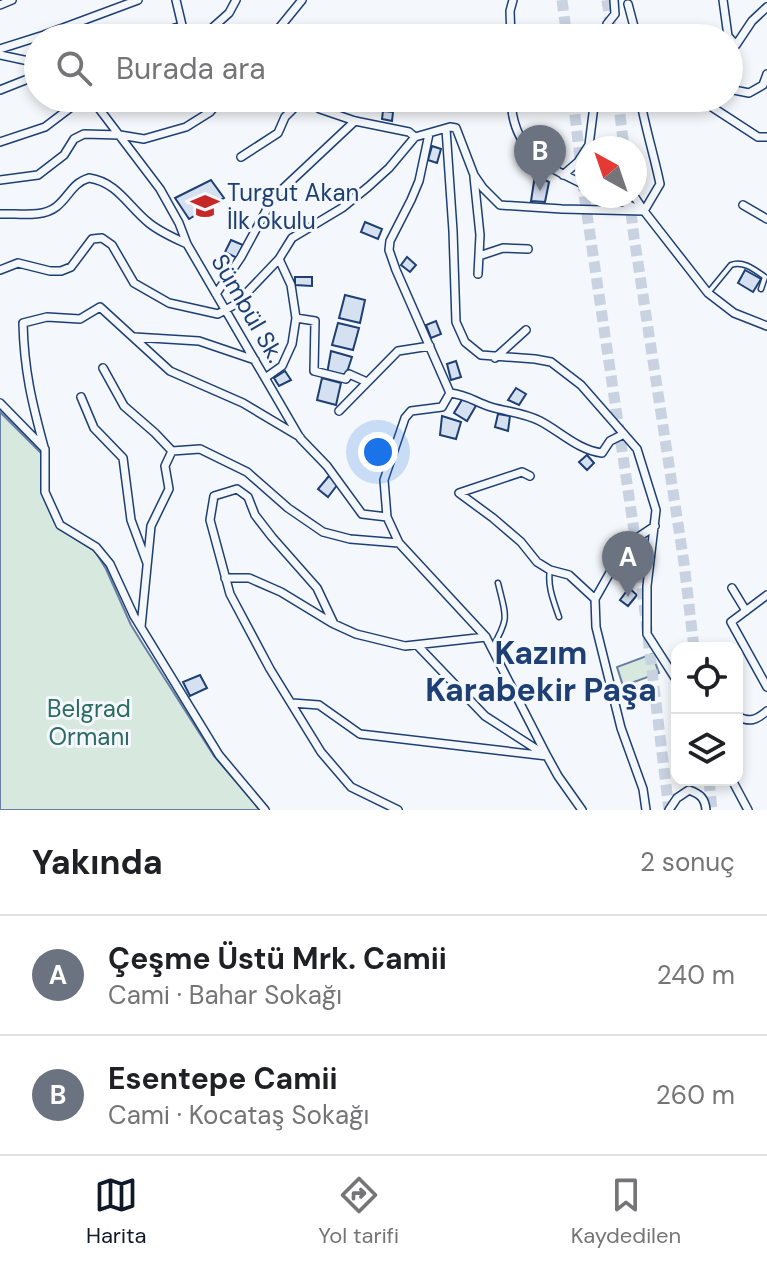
<!DOCTYPE html>
<html lang="tr">
<meta charset="utf-8">
<style>
body{margin:0;font-family:"DM Sans",sans-serif;background:#f2f2f2;color:#202124}
.controls{position:absolute;right:24px;bottom:24px;display:grid;overflow:hidden;border-radius:16px;box-shadow:0 4px 12px #0003}
.controls button{width:72px;height:72px;display:grid;place-items:center;padding:0;border:0;border-bottom:2px solid #e0e0e0;background:#fff;color:#202124;font:40px sans-serif}
.compass{position:absolute;left:575px;top:136px;width:72px;height:72px;border-radius:50%;background:#fff;box-shadow:0 4px 12px #0003;rotate:320deg}
.you{position:absolute;left:378px;top:452px;width:28px;height:28px;margin:-20px;border:6px solid #fff;border-radius:50%;background:#1a73e8;box-shadow:0 0 0 12px #1a73e833}
.badge{display:grid;place-items:center;width:52px;height:52px;border-radius:50%;background:#111827;color:#fff;font-size:26px;font-weight:700}
.pin{position:absolute;translate:-50% -66px;filter:drop-shadow(0 2px 4px #0008)}
.pin::after{content:'';position:absolute;top:42px;width:28px;height:24px;background:inherit;clip-path:polygon(0 0,100% 0,50% 100%)}
.list{margin:0;padding:0;list-style:none}
h2{display:flex;justify-content:space-between;align-items:center;height:104px;margin:0;padding:0 32px;font-size:34px}
h2 small{font-size:26px;font-weight:400;color:#757577}
.list li{display:grid;grid-template-columns:52px 1fr auto;gap:24px;align-items:center;box-sizing:border-box;height:120px;padding:0 32px;border-top:2px solid #e0e0e0}
.list b{display:block;font-size:30px;white-space:nowrap}
.list p{margin:0;font-size:26px;white-space:nowrap;color:#757577}
.list em{font-size:26px;font-style:normal;color:#757577}
.icon{flex:none;width:44px;height:44px;fill:none;stroke:currentColor;stroke-width:2;stroke-linecap:round;stroke-linejoin:round}
.map{position:relative;flex:none;width:767px;height:810px;overflow:hidden}
.search{position:absolute;background:#fff;box-shadow:0 4px 12px #0003;left:24px;right:24px;top:24px;height:88px;display:flex;align-items:center;gap:20px;box-sizing:border-box;padding:0 28px;border-radius:44px;color:#757577;font-size:30px}
.sheet{height:344px;background:#fff}
nav{display:flex;justify-content:space-around;align-items:center;box-sizing:border-box;height:112px;border-top:2px solid #e0e0e0;background:#fff;font-size:22px;color:#757577}
nav a{display:grid;justify-items:center;gap:4px}
nav .on{color:#111827}
.map>svg:first-child{display:block}
</style>
<div class="map">
<svg width="767" height="810" viewBox="0 0 767 810">
<rect width="100%" height="100%" fill="#f4f7fb"/>
<path fill="#d7e8df" stroke="#687fa3" stroke-width="2" d="M0,412L41,453L42,492L58,528L95,551L106,569L131,625L144,646L214,756L260,810H0Z
M652,654L659,673L623,686L617,667Z"/>
<path fill="#d5e0f0" stroke="#1d3f73" stroke-width="2" d="M383,111L393,112L392,121L382,119Z
M432,146L441,149L437,163L428,160Z
M535,175L549,182L545,202L531,201Z
M211,180L224,198L189,219L175,198Z
M365,222L382,229L378,239L361,232Z
M231,240L243,245L237,258L225,252Z
M407,257L416,265L410,272L401,265Z
M745,270L761,279L753,292L738,283Z
M295,277H312V286L295,285Z
M345,295L365,300L360,323L339,318Z
M436,321L441,334L431,338L426,325Z
M338,323L359,328L353,350L332,345Z
M331,351L352,357L345,378L327,374Z
M456,361L461,377L451,380L447,364Z
M285,371L291,380L279,386L274,378Z
M322,378L341,383L336,405L317,400Z
M516,388L526,394L519,405L508,400Z
M463,398L477,404L467,421L454,413Z
M498,414L510,416L508,431L495,427Z
M442,416L461,422L456,439L440,435Z
M587,455L594,463L587,470L579,462Z
M329,476L338,484L328,497L318,489Z
M629,588L637,595L628,606L620,600Z
M200,675L207,688L190,696L183,682Z"/>
<g fill="none" stroke-linecap="round" stroke-linejoin="round">
<path stroke="#c9d2e0" stroke-width="11" stroke-dasharray="11 5.5" stroke-linecap="butt" d="M562,0L567,38
M607,0L612,38
M573,98L585,201L639,564L669,810
M618,98L624,148
M629,196L634,237L684,563L694,648
M709,780L712,810"/>
<defs>
<path id="lane" d="M708,293L731,265C743,260 755,270 765,277L761,289
M550,570C547,586 554,602 559,617
M492,648C510,617 506,617 498,583"/>
<path id="street" d="M176,0L185,38
M723,0L728,36L736,45L752,21L767,7
M628,4L637,38
M0,5L12,0
M145,38L181,26
M201,38L229,13L236,0
M271,38L302,0
M511,38L510,11L513,0
M603,38L607,24L615,14L614,0
M0,49L44,35L138,0
M0,55L38,63
M729,89L749,93L763,85L767,74
M0,90L38,75
M91,98L160,189L179,223L187,244L300,438L327,466L362,514L387,517
M511,98C512,151 545,166 587,186
M640,98C645,127 654,155 660,184L644,211
M698,98L758,137H767
M511,105L531,103L547,98
M446,129L453,231L456,322L465,342L481,355L535,359L551,362L581,385L637,449L656,510L647,586V634L677,681
M429,134L419,181L411,200L390,241L389,250L396,270L450,393L442,407L411,411L405,418L384,480L387,517L399,543L486,637L547,756
M0,142L45,127L74,105L127,98
M241,157L278,133L285,117L301,101L309,102L320,109L355,121L409,132L415,137L450,127L456,128L474,175L483,188L500,205L562,209L644,211
M563,175L578,162L589,145L595,98
M474,177L480,235L478,274
M0,180L38,175L64,155L74,139L84,134L120,135L144,139L186,127L210,112L222,98
M608,196L638,209
M634,196L644,211L708,293L734,313L767,326
M743,205L767,219
M0,214C17,213 42,218 56,207C69,197 72,183 89,178C117,182 128,206 149,223C160,232 174,238 187,244
M479,256L503,248L528,249
M0,270L18,263L50,271H61L71,267L92,239L102,238L112,245L134,283L169,303L218,314L236,304L279,259L292,238L342,208L368,187L389,168L415,137
M216,294L241,257L273,198L355,121
M296,318L315,321L314,371L346,379L349,374L367,382
M134,337L199,341L255,360
M495,358L526,330
M103,368L124,406L155,433L172,451
M265,378L282,366L292,344L296,318L291,285L279,259
M450,393C468,395 475,402 491,407C508,412 524,413 540,421C561,432 578,450 602,453L610,441L624,434
M81,397L94,428L123,458L131,520L147,563
M0,403L45,449V492L60,525L96,547L110,564L134,616L219,755L265,810
M339,411L398,351L430,346
M44,447C32,403 24,370 23,323L47,317L80,319L100,307L170,371L243,403L300,437
M530,476L522,472L459,493L493,518L521,542L537,562L550,570L569,575L595,599
M225,578H249L281,592L332,623
M732,588L746,611
M767,595L731,622L767,687
M141,627L151,526L169,489L165,466L172,451L200,449L247,472L288,508L323,532L350,539L399,543
M417,645L485,716L547,756L558,776L582,810
M292,703L319,705L360,734L547,756
M737,716C750,723 756,720 767,711
M732,780L748,810
M398,810L351,787L321,752L270,669L230,594L210,520L214,496L237,489L248,497L255,515L272,537L317,588L334,624L356,634L405,646L486,637
M646,810L643,789L621,728L596,627L595,599L625,546L655,526
M669,810L677,798L689,790C700,794 705,798 706,810"/>
</defs>
<use href="#lane" stroke="#1d3f73" stroke-width="7"/>
<use href="#street" stroke="#1d3f73" stroke-width="10"/>
<use href="#lane" stroke="#f4f7fb" stroke-width="4"/>
<use href="#street" stroke="#f4f7fb" stroke-width="7"/>
</g>
<defs>
<symbol id="school-bare" viewBox="-9 -9 18 18"><path d="M0-5L7-2L0 1L-7-2ZM-4 1L0 2.5L4 1V4Q0 6-4 4Z" fill="#c62828" stroke="#f4f7fb" stroke-width="2.5" paint-order="stroke"/></symbol>
</defs>
<g fill-rule="evenodd">
<use href="#school-bare" x="185" y="186" width="40" height="40"/>
</g>
<g text-anchor="middle" dominant-baseline="central" stroke-width="6" stroke-linejoin="round" paint-order="stroke">
<g font-size="24" fill="#1d3f73" stroke="#f4f7fb" text-anchor="start">
<text x="227" y="192">Turgut Akan<tspan x="227" dy="28">İlk okulu</tspan></text>
</g>
<g font-size="24" fill="#1d3f73" stroke="#f4f7fb">
<text transform="translate(248 308) rotate(60)">Sümbül Sk.</text>
</g>
<g font-size="24" fill="#2c6c60" stroke="#f4f7fb">
<text x="89" y="708">Belgrad<tspan x="89" dy="28">Ormanı</tspan></text>
</g>
<g font-size="32" font-weight="bold" fill="#1d3f73" stroke="#f4f7fb">
<text x="541" y="653">Kazım<tspan x="541" dy="37">Karabekir Paşa</tspan></text>
</g>
</g>
</svg>
<div class="controls">
<button><svg class="icon" aria-label="locate" viewBox="0 0 24 24"><circle cx="12" cy="12" r="6"/><path d="M12 2v4M12 18v4M2 12h4M18 12h4"/></svg></button>
<button><svg class="icon" aria-label="layers" viewBox="0 0 24 24"><path d="M12 4l9 5-9 5-9-5zM3 14l9 5 9-5"/></svg></button>
</div>
<svg class="compass" viewBox="-18 -18 36 36"><path d="M0-13l5 13h-10z" fill="#e53935"/><path d="M0 13l5-13h-10z" fill="#757577"/></svg>
<div class="you"></div>
<div class="pin badge" style="left:628px;top:597px;background:#6b7280">A</div>
<div class="pin badge" style="left:540px;top:191px;background:#6b7280">B</div>
<div class="search"><svg class="icon" aria-label="search" viewBox="0 0 24 24"><circle cx="10" cy="10" r="6"/><path d="M15 15l6 6"/></svg>Burada ara</div>
</div>
<section class="sheet">
<h2>Yakında<small>2 sonuç</small></h2>
<ul class="list">
<li><span class="badge" style="background:#6b7280">A</span><div><b>Çeşme Üstü Mrk. Camii</b><p>Cami · Bahar Sokağı</p></div><em>240 m</em></li>
<li><span class="badge" style="background:#6b7280">B</span><div><b>Esentepe Camii</b><p>Cami · Kocataş Sokağı</p></div><em>260 m</em></li>
</ul>
</section>
<nav>
<a class="on"><svg class="icon" aria-label="map" viewBox="0 0 24 24"><path d="M3 6l6-2 6 2 6-2v14l-6 2-6-2-6 2zM9 4v14M15 6v14"/></svg>Harita</a>
<a><svg class="icon" aria-label="directions" viewBox="0 0 24 24"><path d="M12 3l9 9-9 9-9-9zM9 14v-3h6M13 9l2 2-2 2"/></svg>Yol tarifi</a>
<a><svg class="icon" aria-label="saved" viewBox="0 0 24 24"><path d="M7 4h10v16l-5-4-5 4z"/></svg>Kaydedilen</a>
</nav>
